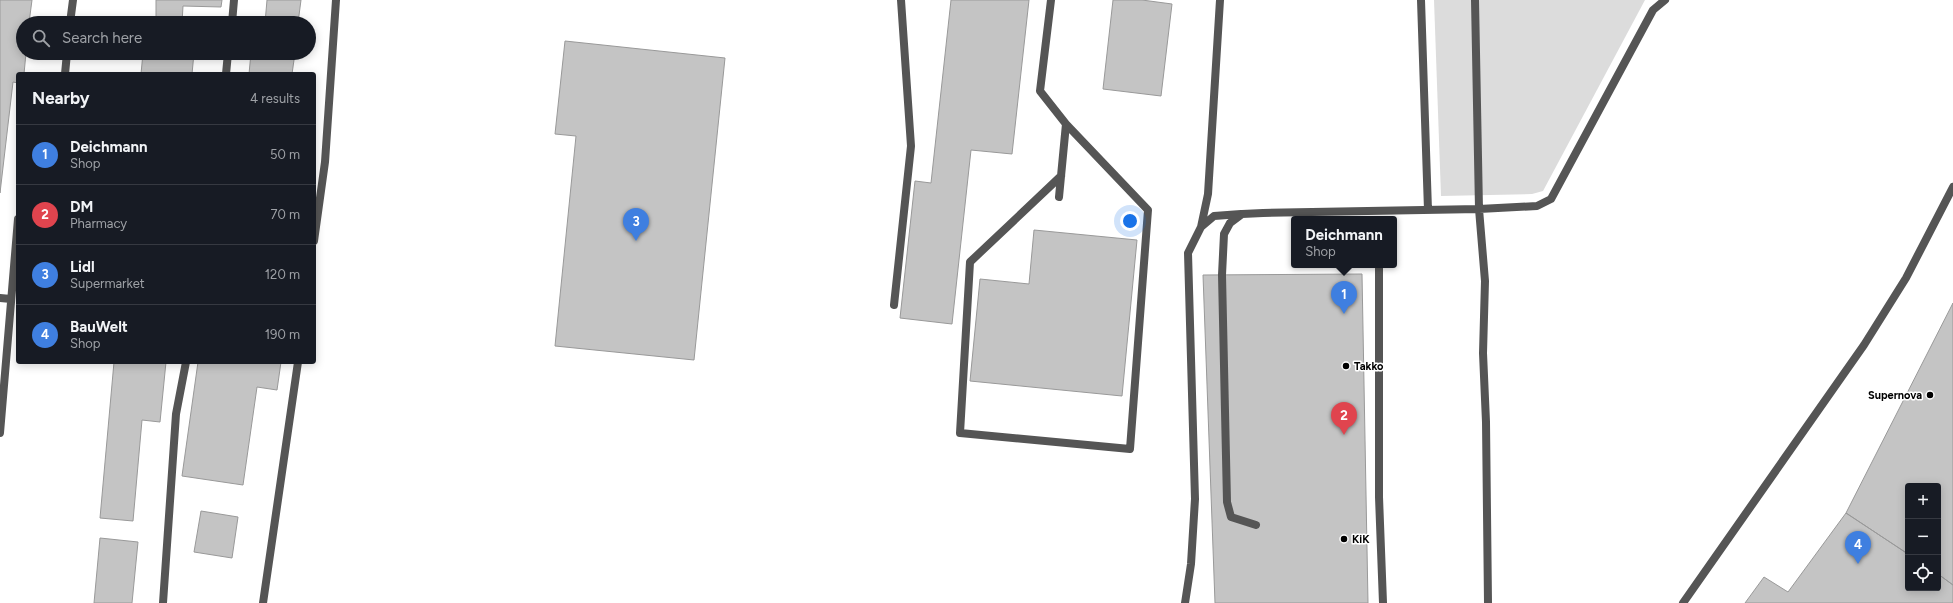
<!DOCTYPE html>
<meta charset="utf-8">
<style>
body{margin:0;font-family:Figtree,sans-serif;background:#242831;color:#f1f3f6}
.controls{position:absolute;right:12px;bottom:12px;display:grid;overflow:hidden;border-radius:4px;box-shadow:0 2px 10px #0003}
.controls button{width:36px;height:36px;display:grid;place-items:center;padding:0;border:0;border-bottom:1px solid #363941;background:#171b24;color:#f1f3f6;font:20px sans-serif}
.you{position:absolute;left:1130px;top:221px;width:14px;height:14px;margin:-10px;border:3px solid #fff;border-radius:50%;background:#1a73e8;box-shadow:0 0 0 6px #1a73e833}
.badge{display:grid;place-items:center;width:26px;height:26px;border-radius:50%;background:#0f766e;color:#fff;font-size:13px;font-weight:700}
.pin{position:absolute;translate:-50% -33px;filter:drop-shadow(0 1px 2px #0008)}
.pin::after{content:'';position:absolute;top:21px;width:14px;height:12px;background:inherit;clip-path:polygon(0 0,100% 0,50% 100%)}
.popup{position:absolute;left:1291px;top:216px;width:106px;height:52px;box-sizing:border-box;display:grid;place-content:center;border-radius:4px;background:#171b24;filter:drop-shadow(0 1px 3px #0005);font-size:13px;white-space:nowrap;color:#9ea1a6}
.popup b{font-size:15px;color:#f1f3f6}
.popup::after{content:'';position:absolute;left:50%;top:100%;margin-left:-8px;border:8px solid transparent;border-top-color:#171b24}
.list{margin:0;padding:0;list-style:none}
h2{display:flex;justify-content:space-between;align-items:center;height:52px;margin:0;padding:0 16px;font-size:17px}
h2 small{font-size:13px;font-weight:400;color:#9ea1a6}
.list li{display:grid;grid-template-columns:26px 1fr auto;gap:12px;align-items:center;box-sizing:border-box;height:60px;padding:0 16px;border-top:1px solid #363941}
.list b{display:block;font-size:15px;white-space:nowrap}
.list p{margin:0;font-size:13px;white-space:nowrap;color:#9ea1a6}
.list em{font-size:13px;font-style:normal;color:#9ea1a6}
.icon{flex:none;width:22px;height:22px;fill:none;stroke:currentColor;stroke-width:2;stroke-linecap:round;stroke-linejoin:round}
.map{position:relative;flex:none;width:1953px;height:603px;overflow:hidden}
.search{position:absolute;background:#171b24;box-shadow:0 2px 10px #0003;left:16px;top:16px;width:300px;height:44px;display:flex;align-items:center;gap:10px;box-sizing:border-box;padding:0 14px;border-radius:22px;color:#9ea1a6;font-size:15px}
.panel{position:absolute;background:#171b24;box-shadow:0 2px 10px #0003;left:16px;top:72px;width:300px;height:292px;border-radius:4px}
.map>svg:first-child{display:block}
</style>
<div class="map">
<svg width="1953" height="603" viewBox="0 0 1953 603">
<rect width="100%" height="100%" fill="#fff"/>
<path fill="#dcdcdc" d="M1434,0H1645L1543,191L1532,194L1441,196Z"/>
<path fill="#c4c4c4" stroke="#999" d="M0,0H32L29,23H23V53H26L24,74H18V83L13,82L0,193Z
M156,0H222L221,7L183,6L182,23H156Z
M267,0H301L298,23H265Z
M951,0H1029L1012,154L971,150L952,324L900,318L915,181L931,183Z
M1113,0H1142L1172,4L1161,96L1103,89Z
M565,41L725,58L694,360L555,346L576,136L555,134Z
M143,53H194L192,74H141Z
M251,53H295L292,74H249Z
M1034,230L1137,240L1122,396L970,381L980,279L1029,284Z
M1362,274L1368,603H1215L1203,275Z
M1953,303V585L1938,574V486H1908V554L1846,513Z
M114,362H166L160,422L142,420L133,521L100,518Z
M198,362H281L277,390L257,387L243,485L182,476Z
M201,511L238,517L232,558L194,552Z
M1846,513L1908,554V588H1938V574L1953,585V603H1745L1764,577L1788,592Z
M100,538L138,542L132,603H94Z"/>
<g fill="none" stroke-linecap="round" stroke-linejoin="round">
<path stroke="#555" stroke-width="8" d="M1051,0L1040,91L1066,124L1059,197
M1421,0L1428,210
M1475,0L1479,209L1485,281L1483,353L1486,422L1488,603
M70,23L73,0
M232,23L234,0
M65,74L67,53
M226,74L228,53
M1061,176L970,262L960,433L1130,449L1148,210L1066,124
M1201,227L1208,194L1220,0
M314,241L325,162L336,0
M1379,265V497L1383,603
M0,298L11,299
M894,305L911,146L901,0
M0,433L18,219
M1256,525L1231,517L1227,502L1222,275L1224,234L1230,223L1242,214L1263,213L1479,209L1537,206L1551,199L1653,10L1665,0
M163,603L176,414L186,362
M263,603L298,362
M1185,603L1191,564L1195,499L1188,253L1201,227L1214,216L1241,214
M1683,603L1864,345L1906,278L1953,187"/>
</g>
<g fill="#000" stroke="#fff" stroke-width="1.5">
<circle cx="1346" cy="366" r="4"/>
<circle cx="1930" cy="395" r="4"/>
<circle cx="1344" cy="539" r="4"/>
</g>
<g text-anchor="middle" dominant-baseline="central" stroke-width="3" stroke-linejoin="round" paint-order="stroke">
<g font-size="11" font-weight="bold" fill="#000" stroke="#fff" text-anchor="start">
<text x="1354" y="366">Takko</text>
<text x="1922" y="395" text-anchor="end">Supernova</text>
<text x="1352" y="539">KiK</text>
</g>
</g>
</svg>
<div class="controls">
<button>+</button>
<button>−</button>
<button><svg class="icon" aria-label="locate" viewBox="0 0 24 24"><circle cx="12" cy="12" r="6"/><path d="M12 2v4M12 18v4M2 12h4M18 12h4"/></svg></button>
</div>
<div class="you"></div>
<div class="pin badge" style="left:1344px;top:314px;background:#3f7fe0">1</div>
<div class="popup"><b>Deichmann</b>Shop</div>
<div class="pin badge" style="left:1344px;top:435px;background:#e0444e">2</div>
<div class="pin badge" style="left:636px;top:241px;background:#3f7fe0">3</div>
<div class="pin badge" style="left:1858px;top:564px;background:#3f7fe0">4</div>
<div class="search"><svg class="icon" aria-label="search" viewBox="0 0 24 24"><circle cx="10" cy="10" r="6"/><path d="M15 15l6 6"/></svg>Search here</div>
<section class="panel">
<h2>Nearby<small>4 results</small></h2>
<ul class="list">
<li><span class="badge" style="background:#3f7fe0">1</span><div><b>Deichmann</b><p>Shop</p></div><em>50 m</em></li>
<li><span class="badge" style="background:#e0444e">2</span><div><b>DM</b><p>Pharmacy</p></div><em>70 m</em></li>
<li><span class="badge" style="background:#3f7fe0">3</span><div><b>Lidl</b><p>Supermarket</p></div><em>120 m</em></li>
<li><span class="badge" style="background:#3f7fe0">4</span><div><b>BauWelt</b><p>Shop</p></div><em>190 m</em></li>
</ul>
</section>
</div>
